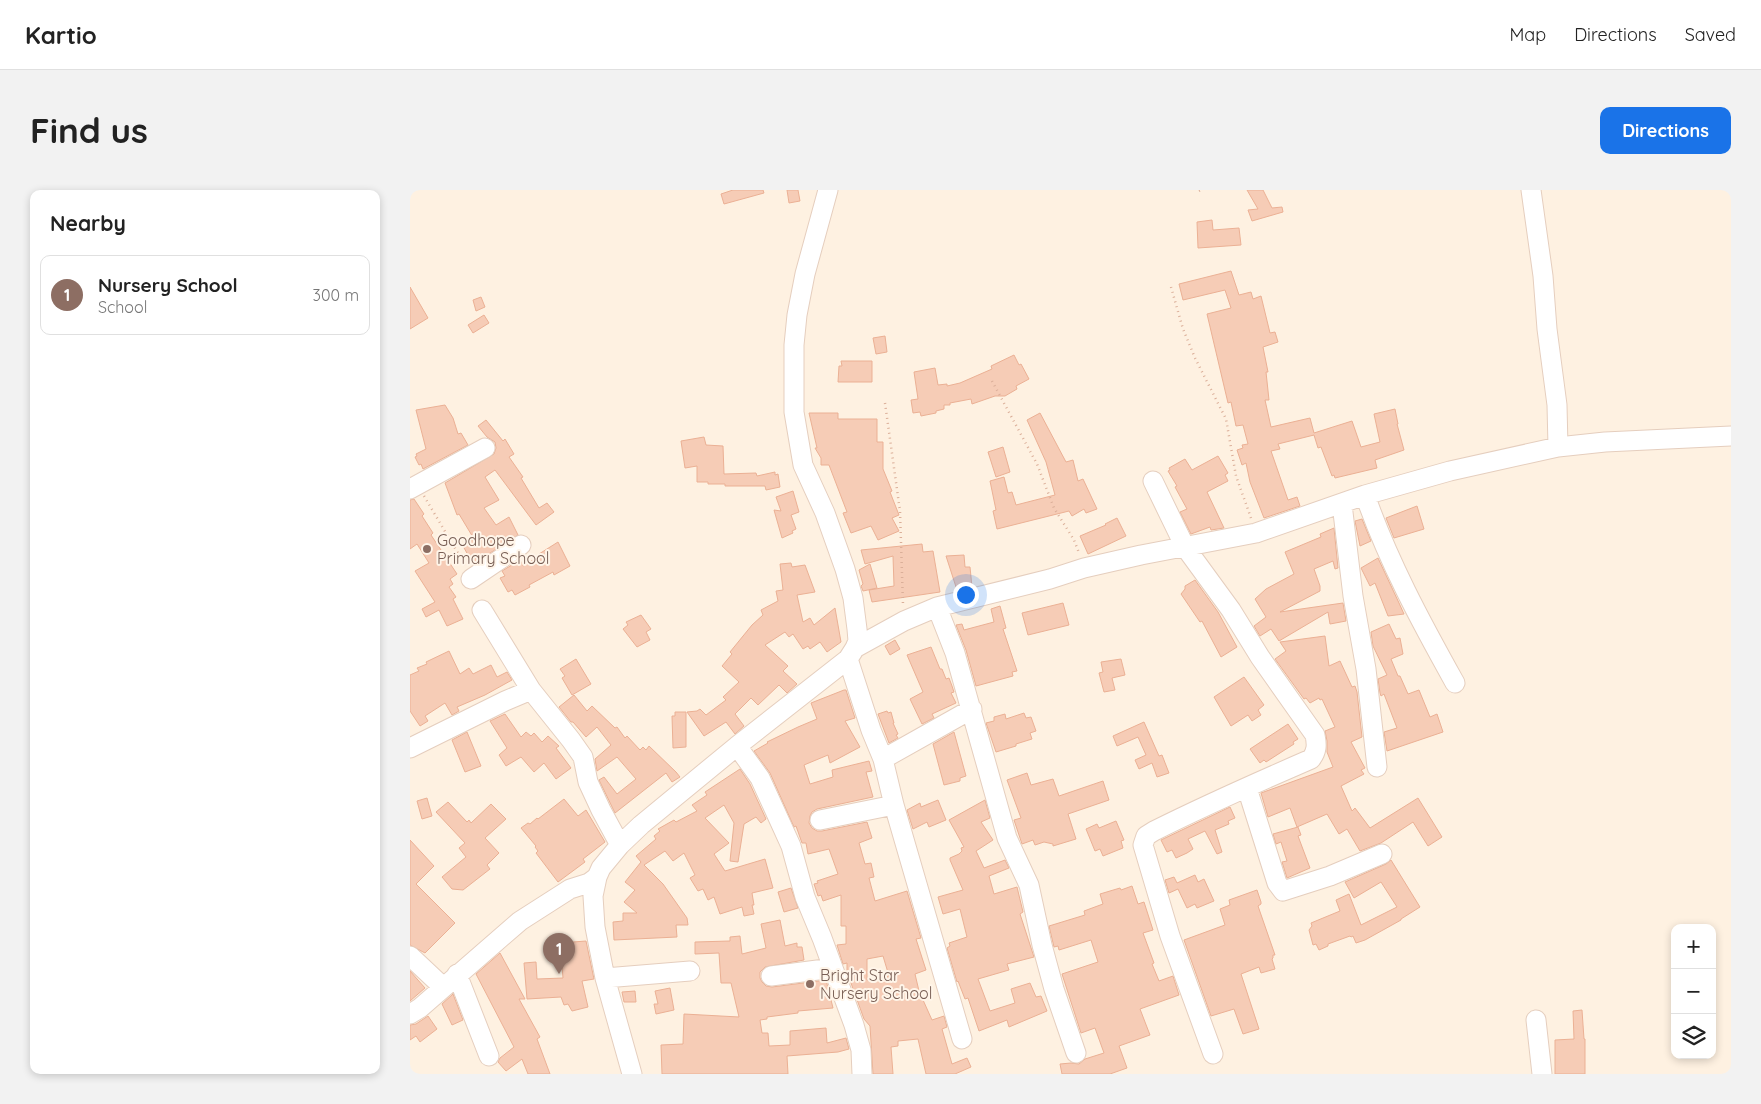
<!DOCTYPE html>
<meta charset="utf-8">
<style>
body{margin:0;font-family:Quicksand,sans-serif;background:#f2f2f2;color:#222}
.controls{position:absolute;right:15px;bottom:15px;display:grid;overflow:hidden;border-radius:10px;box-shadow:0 2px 8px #0003}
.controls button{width:45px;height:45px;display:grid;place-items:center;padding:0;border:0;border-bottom:1px solid #e0e0e0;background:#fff;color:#222;font:25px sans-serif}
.you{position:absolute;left:555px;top:404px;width:18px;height:18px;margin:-12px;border:4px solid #fff;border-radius:50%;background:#1a73e8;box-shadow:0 0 0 8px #1a73e833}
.badge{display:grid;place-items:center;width:32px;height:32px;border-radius:50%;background:#1a73e8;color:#fff;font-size:16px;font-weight:700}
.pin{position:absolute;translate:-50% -41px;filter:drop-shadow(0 1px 2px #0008)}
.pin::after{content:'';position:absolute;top:26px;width:18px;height:15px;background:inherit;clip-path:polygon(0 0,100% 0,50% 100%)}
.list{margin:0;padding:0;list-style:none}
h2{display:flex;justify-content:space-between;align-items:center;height:65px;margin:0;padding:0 20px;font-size:21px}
h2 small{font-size:16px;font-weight:400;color:#767676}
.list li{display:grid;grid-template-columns:32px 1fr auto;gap:15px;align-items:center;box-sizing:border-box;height:80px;margin:0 10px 10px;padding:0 10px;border:1px solid #e0e0e0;border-radius:10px}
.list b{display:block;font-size:19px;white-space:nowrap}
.list p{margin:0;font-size:16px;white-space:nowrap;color:#767676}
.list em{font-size:16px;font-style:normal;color:#767676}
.icon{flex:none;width:28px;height:28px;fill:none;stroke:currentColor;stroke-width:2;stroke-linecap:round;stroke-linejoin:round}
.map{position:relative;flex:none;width:1321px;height:884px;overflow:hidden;border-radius:10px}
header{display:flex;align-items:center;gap:30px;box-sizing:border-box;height:70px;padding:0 25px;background:#fff;border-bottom:1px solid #e0e0e0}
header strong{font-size:24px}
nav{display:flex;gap:28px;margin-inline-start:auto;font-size:18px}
.intro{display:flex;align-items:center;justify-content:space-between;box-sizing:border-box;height:120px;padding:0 30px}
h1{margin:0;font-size:35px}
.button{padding:12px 22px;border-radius:10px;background:#1a73e8;color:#fff;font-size:18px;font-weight:700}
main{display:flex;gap:30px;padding:0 30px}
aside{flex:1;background:#fff;border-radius:10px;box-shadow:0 2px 8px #0003}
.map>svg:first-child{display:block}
</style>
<header>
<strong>Kartio</strong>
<nav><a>Map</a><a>Directions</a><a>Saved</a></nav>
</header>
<div class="intro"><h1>Find us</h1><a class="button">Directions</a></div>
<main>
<aside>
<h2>Nearby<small></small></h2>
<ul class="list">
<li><span class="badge" style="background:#8d6e63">1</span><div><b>Nursery School</b><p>School</p></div><em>300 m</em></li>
</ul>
</aside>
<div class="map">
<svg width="1321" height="884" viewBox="0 0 1321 884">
<rect width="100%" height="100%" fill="#fef1e1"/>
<path fill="#f6ccb6" stroke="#ebb094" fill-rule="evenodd" d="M323,0H353L354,3L314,14L311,4Z
M377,0H388L390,11L379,13Z
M837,0H853L862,18L872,17L873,22L842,31L838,20L848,19Z
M802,30L803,40L829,38L831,55L788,58L787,32Z
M821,81L829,105L841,102L843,109L851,106L860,143L865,142L868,152L853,157L858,182H856L859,210H855L861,237L900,228L904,243L942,231L951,257L970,252L964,224L985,219L988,234H987L994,260L965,270L967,278L925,288L924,285L922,286L911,257L908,258L904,245L868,254L870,259L861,261L878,310L887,307L890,316L854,328L840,292L836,273L832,275L827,260L833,258L832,255L838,254L833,235L826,236L821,212L818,213L797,124L821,118L815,100L773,110L769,94Z
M0,97L18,128L0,139Z
M71,107L75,117L66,121L63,110Z
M74,125L79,133L63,143L58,135Z
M475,146L477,162L466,164L463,148Z
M604,165L609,175L611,174L619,189L606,196L607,199L595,206H585L562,214L561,209L540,213V215H534V219L526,221V223L511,226L510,222L503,223L501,210L508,209L504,182L525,178L528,195L537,194V196L550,193L582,179L581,176Z
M431,171H462V192H428L429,176H432Z
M35,215L43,228L48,244L51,243L58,255L13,279L11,274L9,275L5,267L7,266L6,264L16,259L6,220Z
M399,223H428V229H467V252H473V279L482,301L480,302L489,325L482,328L489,341L468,350L461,336L441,343L433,323L437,322L419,275H411V268L405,258H407Z
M630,223L656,272L663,270L668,291L673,289L687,319L676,323L674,319L662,326L659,321L587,339L583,321L586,320L580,291L594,287L598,303L602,302L606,315L645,305L636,272L617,230Z
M76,230L93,251L95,249L104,264L99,267L113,287L111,288L129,318L137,313L144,322L126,335L85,280L75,287L89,310L74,318L86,335L99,327L108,345L63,374L53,356L64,349L49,324L47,325L35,293L84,264L86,258L85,252L77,247L68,236Z
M294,247L296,255L313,256L314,284L346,283L347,286L365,282V285L368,284L370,297L356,300L355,296H315V294H298V292H287V276L275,278L271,251Z
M593,257L600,282L586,287L578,262Z
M808,266L818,283L815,285L818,291L797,302L814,338L801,340L800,337L781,344L770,322L777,319L765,297L767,296L758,281L760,280L759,278L775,269L782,280Z
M383,301L389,322L381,325L386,339L382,341L383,343L372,348L364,320L371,321L366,307Z
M4,309L14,324L12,326L23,343L21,345L47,384L40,389L43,394L39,397L46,407L43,409L53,429L37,436L29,420L16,427L12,419L25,412L5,381L19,373L7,354L0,359V310Z
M1007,316L1014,339L984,348L976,328Z
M707,328L716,346L678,364L670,346L696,335L695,334Z
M952,329L961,351L950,356L945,331Z
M924,338L928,378L925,379L923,371L904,379L910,396V401L870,422L933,413L936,431L920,434L918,422L869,451L861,439L850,446L844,436L856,427L845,409L856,399L884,384L875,362L911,347L910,344Z
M148,352L160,376L144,385L143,382L119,395L120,397L105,405L102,400L98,402L90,388L95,386L92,381L110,370L113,376L130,366L129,364Z
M512,354L513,362L523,361L530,402L462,412L459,400L484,396L483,366L455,374L451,360Z
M554,365L555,377H560L562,397L547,400L536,366Z
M968,368L989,413L994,424L978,426L965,393L960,396L951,378Z
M381,373L382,377L395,375L405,402L387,405L393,432L400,428L404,435L425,418L431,452L417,462L410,452L400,459L398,456L393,459L383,444L379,447L375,442L355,455L378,476L373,481L387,494L377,503L369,495L348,515L341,508L325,524L334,536L325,544L316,532L294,546L277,522L287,521L290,519L296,525L316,510L313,507L329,492L312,476L322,464L320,462L342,435L353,425L351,420L368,411L366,401L373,400L370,374Z
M460,374L467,398L453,401L451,396L453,394L449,380Z
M785,390L808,422L827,457L811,467L792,431L790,432L771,404L775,399V396Z
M653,413L659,435L618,445L612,423Z
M590,416L596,438L593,439L607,481L602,482L603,486L566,496L556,460L546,435L552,434L554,440L584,432L581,419Z
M231,425L241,439L236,442L240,450L227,457L213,439L218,435L216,432Z
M979,434L986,449L990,448L993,464L981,469L988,486H990L998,504L1009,500L1020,527L1027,524L1033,542L977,561L974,542L987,538L974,504L971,506L970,503L968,489L977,485L963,456L961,442Z
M915,446L919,476L930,471L942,497L945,496L947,502L952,547L941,552L955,578L951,580L954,584L931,596L942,621L945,618L960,638L1008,608L1032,647L1018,656L1003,632L971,653L950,661L937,639L929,644L917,624L887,637L880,618L858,627L851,603L923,577L917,562V551L915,541L925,537L912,509L910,510L909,508L900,513L896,508L894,509L865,469L876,461L870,452Z
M485,450L490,459L480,465L475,456Z
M521,457L530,479H532L536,489L539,488L542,496L544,502L541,503L546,513L522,524L524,528L512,534L500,509L513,502L497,465Z
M39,461L50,484L59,478L63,484L81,475L87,487L97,482L102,490L75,505L47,517L49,521L42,525L35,513L15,526L18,531L10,536L0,521V485L9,481L7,478L17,474L16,472Z
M166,469L181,494L162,505L152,488L155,486L150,479Z
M711,469L715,485L702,488L705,500L694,502L689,483L693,482L691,472Z
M834,487L854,515L848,520L851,525L842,531L838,525L821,536L804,507Z
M434,500H436L445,528L435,531L450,557L420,573L418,565L394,575L400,594L423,587L422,580L459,571L462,581L456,582L463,607L407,619L402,622L400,626L399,633L402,638L407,641H412L457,632L462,648L449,653L455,674L461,673L464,687L459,688L465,711L497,701L511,748L506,749L516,780L505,784L509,801L522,830L534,826L537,837L532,839L542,874L557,868L561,877L545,884H516L508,849L488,851V856L481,857L483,884H463L460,836L454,829L437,782V773L433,774L427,755L436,754V736H431V705L413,711L411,705L408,706L404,694L408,693L407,691L428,684L419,659L398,664L396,653H392L386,636L384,637L360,583L344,561L358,553L357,552L388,537L407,529L401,513ZM473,766L479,786L457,790V769Z
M164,505L177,521L182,516L205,538L207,537L215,548L217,546L230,560L233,557L236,560L239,556L266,582L270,587L262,592L256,583L205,623L189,590L194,587L207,604L226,589L207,567L187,581L185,569L201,555L187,537L176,547L163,532H161L149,517Z
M477,521L478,523L481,522L484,533H483L488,544L486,545L488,548L479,553L468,524Z
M265,522H276V557L263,558L262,526H265Z
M614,523L616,528L621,527L626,541L620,543L622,549L606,554V556L586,562L576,533L584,531V527L595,524L596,529Z
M95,524L111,547L116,542L121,546L124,543L132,552L138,546L149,556L146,558L161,578L146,589L134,573L124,582L111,567L96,576L89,565L97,558L80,531Z
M734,532L749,566L752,565L759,583L747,587L742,573L729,579L725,570L736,565L728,547L707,556L703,546Z
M878,534L888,549L883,552L884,554L856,572L854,570L850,573L840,559Z
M57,542L71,576L55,582L42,550Z
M544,542L556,586L550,588V591L534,595L523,554Z
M330,579L340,594L356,629L351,633L346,627L334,634L328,672L320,671L324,633L314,615L295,628L319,653L304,664L315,681L355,669L363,698L342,703L344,715H342L344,724L334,726L332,717L310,724L304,707L298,710L293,699L288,701L280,688L285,685L274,663L263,671L255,661L234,675L253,694L277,728L278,735H266L267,747L204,750L203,732L213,731V723H227L214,712L225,700L215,692L231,672L226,666L246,649L244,646L250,641L248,639L264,630L266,632L287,621L282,615L297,605L295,602Z
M617,583L621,595L643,589L649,606L693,591L699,610L658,624L666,649L643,656V654L634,652L625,655L623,650L612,654L604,630L611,628L597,590Z
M17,608L22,626L12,629L7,611Z
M154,609L168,626L176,620L195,652L173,669L175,672L148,692L126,663L128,661L125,657L126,656L111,638L118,633L120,634L127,628L128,629Z
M528,610L536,630L519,637L517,632L503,639L497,620L510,613L511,617Z
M575,610L580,628L571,632L583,650L566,661L574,678L595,670L599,678L579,686L584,704L607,697L613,722L610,724L624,767L597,774L599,780L568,789L580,821L605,813L601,799L620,793L626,807L631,806L637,821L599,837L597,830L569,841L558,808L555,809L548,791L547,792L537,758L540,756L539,753L557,747L550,719L533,724L528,707L553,700L540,670V668L549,664L552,661L551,658L554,657L539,630Z
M38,612L57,632L59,630L61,633L81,614L96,629L75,648L89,663L77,675L80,679L53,700L42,699L32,687L56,667L49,658L55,653L26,622Z
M820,617L825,628L818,631L819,634L805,640L812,662L807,664L795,641L778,649L783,659L777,663L766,668L762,660L757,662L751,650Z
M706,631L714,650L711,651L713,658L693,666L690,659L685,661L676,639L687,634L689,638Z
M888,637L891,645L888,646L900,678L877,688L872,672L877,671L871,652L866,654L863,644Z
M0,650L24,676L6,694L45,733L15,763L0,755Z
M981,670L1010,717L991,729V730L955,750L946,753L943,746L941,747L940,746L918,754V756L909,760L906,754L903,755L899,740L902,736L901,733L930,721L926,710L939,704L951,735L987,717L971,692L944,708L935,692L976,674Z
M785,685L788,692L794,689L804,711L787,718L785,714L777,718L768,699L759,703L755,690L764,687L767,693Z
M722,696L728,714L734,712L743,740L733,743L744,773L742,774L749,791L763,786L769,805L730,819L740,845L709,856L717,878L700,884H652L650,874L661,873L669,874L675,869L694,863L685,838L671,843L652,784L688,772L681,750L649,760L648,756L644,757L639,736L675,725L674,721L693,714L690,704L710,698L711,700Z
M381,698L388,718L374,722L368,702Z
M847,700L851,712V714L848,716L865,765H863V768L862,769L865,779L851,783L849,777L831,784L849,839L833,844L824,819L801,826L774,750L815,735L810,719L820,715L819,710Z
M370,730L375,756L387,753V757H392L394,770L355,777L350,782V788L352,792L356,796L362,797L416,790L423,818L388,821V823L357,827V829L350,830L352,843H358L359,856L380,855V841L416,838L417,853L436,848L439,859L428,862L377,866L378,884H252L251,855L273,854L274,824L329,827L321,793H311L309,763L285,764V752L320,751V747L330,746L332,764L356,758L351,734Z
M176,751L184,789L172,791L178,817L162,821L158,814L154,815L151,807L117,809L114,773L126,772L127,789L153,788L150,753Z
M90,763L115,809H109L130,847L127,849L140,884H118L112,869L96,881L88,872L90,868L104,857L66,784Z
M0,781L15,798L0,811Z
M260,798L264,820L246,824L244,814H248L245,801Z
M225,801L226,812H214L212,802Z
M43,804L53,830L42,835L32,814Z
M1172,820L1174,849H1175V884H1145V850L1164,849L1163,821Z
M18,826L27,839L10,852L6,846L0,850V835L6,834Z"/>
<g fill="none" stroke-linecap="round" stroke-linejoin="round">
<defs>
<path id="minor" d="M418,0L395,84L387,125L384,155V222L393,275L415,323L435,379L443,408L447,439L448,451L445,458
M1121,0L1133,86L1137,139L1147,215L1148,257
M743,291L775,357L821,420L850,467L905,545C907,555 907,561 901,569C848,592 796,615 744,641L736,646L733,655L760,746L803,864
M0,299L75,258
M955,305C978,371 1011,432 1045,493
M932,314L943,406L956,479L967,577
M61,389L111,355
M527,417L545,463L597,648L619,695L632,755L644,799L666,863
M72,420L121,500L161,550L173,567L178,592L191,620L210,655
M438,469L461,540L473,569L484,615L552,849
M327,556L350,588L381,656L395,707L412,748L444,835L451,860L452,884
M0,558L95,511L121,500
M473,569L562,519
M837,598L867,693L873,701L920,686L972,664
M410,630L484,615
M0,766L33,797
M47,784L79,866
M361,786L423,778
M195,788L280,781
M0,824L10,818L110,731L160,699L179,693L187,687
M1126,830L1132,884
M222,884L195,788L185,737L183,706L187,687L191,678L210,655L231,635L327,556L438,469L445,458L494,431L527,417L640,389L674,378L731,365L846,343L955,305L1040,281L1148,257L1195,252L1321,246"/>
</defs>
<use href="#minor" stroke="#e5cebe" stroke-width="21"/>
<path stroke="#dbaf99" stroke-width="2.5" stroke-dasharray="1 4" stroke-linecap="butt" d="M789,1L791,0
M761,97L773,139L785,168L816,229L826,286L841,328
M582,191L627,274L644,318L664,350L669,363
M475,213L490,321L493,415
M14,306L55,375"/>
<use href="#minor" stroke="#fff" stroke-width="19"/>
</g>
<g fill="#8d6e63" stroke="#fff5e9" stroke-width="2">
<circle cx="17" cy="359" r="5"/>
<circle cx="400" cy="794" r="5"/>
</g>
<g text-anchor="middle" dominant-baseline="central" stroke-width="4" stroke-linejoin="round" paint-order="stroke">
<g font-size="16" fill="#785e54" stroke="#fff5e9" text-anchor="start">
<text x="27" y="350">Goodhope<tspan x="27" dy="18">Primary School</tspan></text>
<text x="410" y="785">Bright Star<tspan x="410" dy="18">Nursery School</tspan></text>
</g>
</g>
</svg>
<div class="controls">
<button>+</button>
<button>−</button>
<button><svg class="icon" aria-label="layers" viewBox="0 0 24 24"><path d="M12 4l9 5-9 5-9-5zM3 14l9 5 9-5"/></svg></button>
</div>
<div class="you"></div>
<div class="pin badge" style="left:149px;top:784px;background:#8d6e63">1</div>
</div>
</main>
